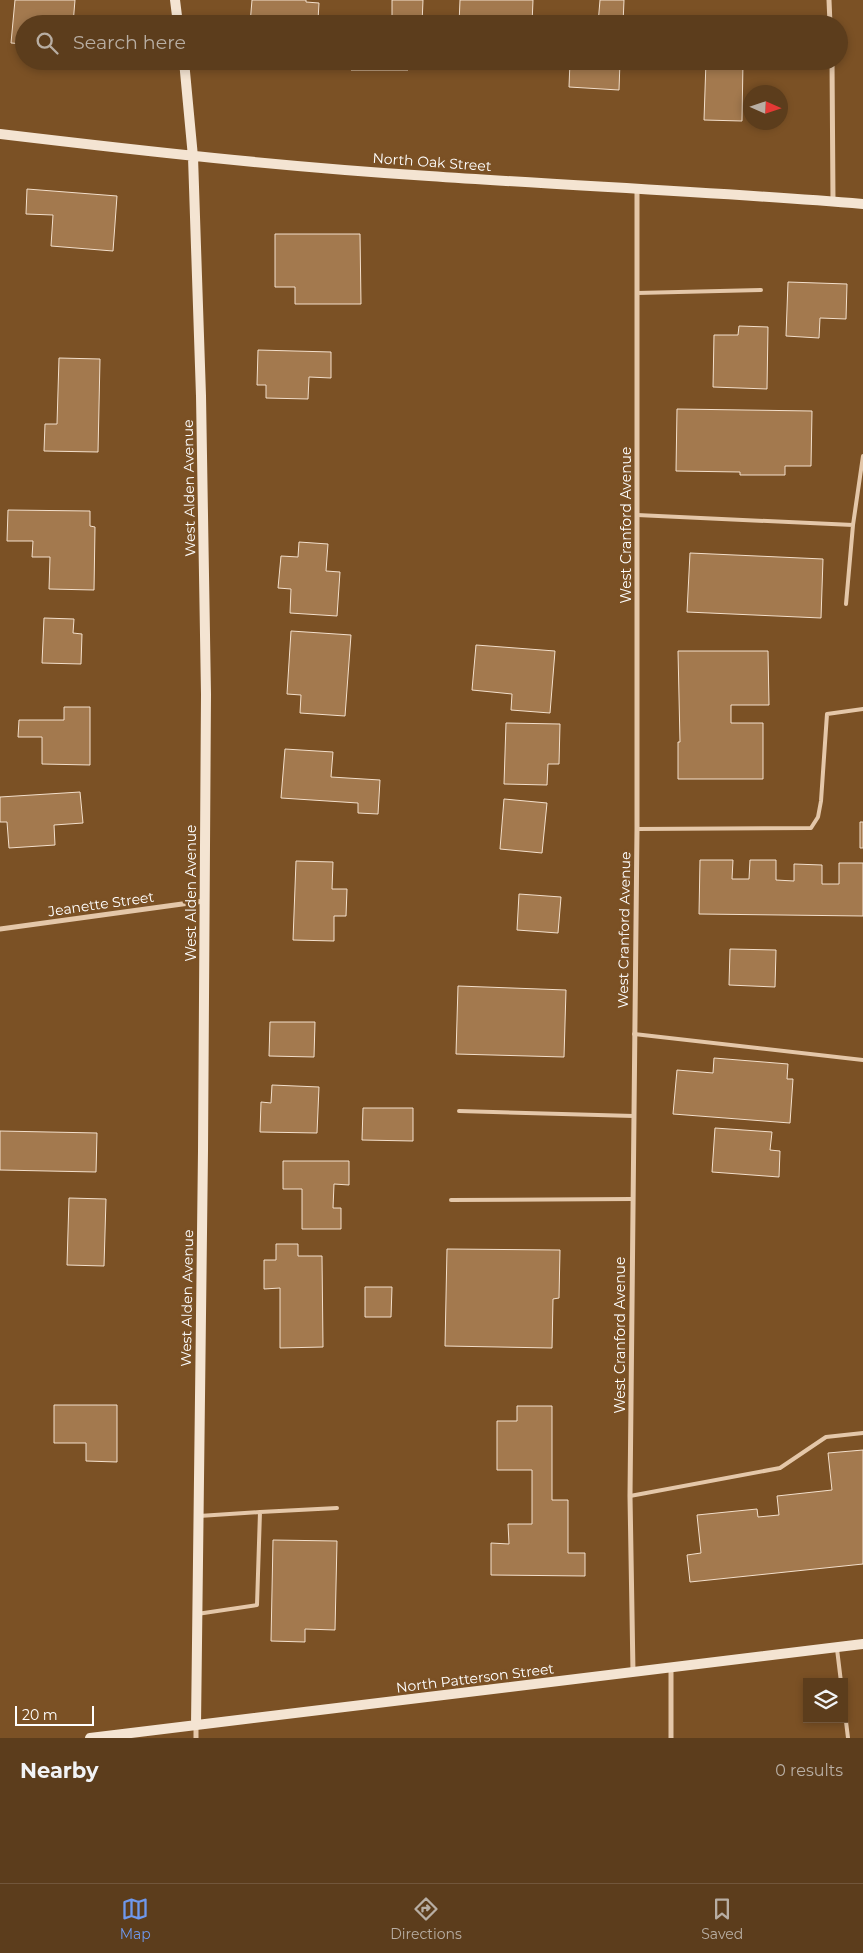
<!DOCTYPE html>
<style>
body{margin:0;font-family:Montserrat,sans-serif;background:#654829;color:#f1f3f6}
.controls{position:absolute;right:15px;bottom:15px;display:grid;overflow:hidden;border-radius:0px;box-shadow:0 2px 8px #0003}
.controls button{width:45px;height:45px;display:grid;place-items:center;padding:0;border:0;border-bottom:1px solid #71563b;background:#5c3d1c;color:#f1f3f6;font:25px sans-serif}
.compass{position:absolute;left:743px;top:85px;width:45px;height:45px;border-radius:50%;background:#5c3d1c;box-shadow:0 2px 8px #0003;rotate:93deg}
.scale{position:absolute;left:15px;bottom:12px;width:79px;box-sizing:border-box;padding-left:5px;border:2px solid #fff;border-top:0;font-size:14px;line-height:18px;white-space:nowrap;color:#fff;-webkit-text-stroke:4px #7b5125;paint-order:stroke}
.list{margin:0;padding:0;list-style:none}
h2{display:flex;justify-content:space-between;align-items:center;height:65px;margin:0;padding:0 20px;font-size:21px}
h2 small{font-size:16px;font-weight:400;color:#b8aea3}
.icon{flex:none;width:28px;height:28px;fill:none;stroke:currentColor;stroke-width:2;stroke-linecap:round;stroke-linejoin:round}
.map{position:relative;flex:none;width:863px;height:1738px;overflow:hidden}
.search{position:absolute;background:#5c3d1c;box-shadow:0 2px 8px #0003;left:15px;right:15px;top:15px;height:55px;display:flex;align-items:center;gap:12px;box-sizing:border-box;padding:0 18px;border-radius:28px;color:#b8aea3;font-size:19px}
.sheet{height:145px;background:#5c3d1c}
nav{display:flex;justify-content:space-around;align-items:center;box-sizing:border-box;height:70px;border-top:1px solid #71563b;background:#5c3d1c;font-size:14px;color:#b8aea3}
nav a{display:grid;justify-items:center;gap:2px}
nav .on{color:#6e98ed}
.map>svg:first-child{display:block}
</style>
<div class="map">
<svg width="863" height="1738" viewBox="0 0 863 1738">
<rect width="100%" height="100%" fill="#7b5125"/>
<path fill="#a3794e" stroke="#f3dfcb" d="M15,0H75L73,24H24V44L11,43Z
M252,0H306V2L319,3L318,20H303V24H250Z
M392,0H423L422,24H351V20H392Z
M460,0H533L532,24H459Z
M600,0H624L623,24H598Z
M351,61H408V70H351Z
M570,61H620L619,90L569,87Z
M706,61H743L742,121L704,120Z
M27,189L117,196L113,251L51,246L53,215L26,214Z
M275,234H360L361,304H295V287H275Z
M788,282L847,284L846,319L820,318L819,338L786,336Z
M739,326L768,327L767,389L713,387L714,335H738Z
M258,350L331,352V378L309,377L308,399L266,398V385H257Z
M59,358L100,359L98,452L44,451L45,424H57Z
M677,409L812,411L811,466H785V475H740V472L676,471Z
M8,510L90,511V526L95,527L94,590L49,589L50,557H32L33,541H7Z
M299,542L328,544L326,571L340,572L337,616L290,613L291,589L278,588L281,556L298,557Z
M690,553L823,559L821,618L687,612Z
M44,618L74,619L73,633L82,634L81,664L42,663Z
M291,631L351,635L345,716L300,713L301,695L287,694Z
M476,645L555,651L550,713L511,710L512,694L472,690Z
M678,651H768L769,705H731V723H763V779H678V742H680Z
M64,707H90V765L42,764V737H18L19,720H64Z
M506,723L560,724L559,764H548L547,785L504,784Z
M285,749L333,752L331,777L380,780L378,814L358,813V803L281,798Z
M80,792L83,823L54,825L55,845L9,848L7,822H0V797Z
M504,799L547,803L542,853L500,849Z
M860,822H863V848H860Z
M700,860H733L732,879H749L750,860H776V880L794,881V864L822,865V884H839V863H863V916L699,914Z
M296,861L333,862L332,889H347L346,916H334V941L293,940Z
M519,894L561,897L558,933L517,930Z
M730,949L776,950L775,987L729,985Z
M458,986L566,990L564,1057L456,1054Z
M270,1022H315L314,1057L269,1056Z
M714,1058L788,1064L787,1079H793L790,1123L673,1114L677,1070L713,1073Z
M272,1085L319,1087L317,1133L260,1132L261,1102L271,1103Z
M363,1108H413V1141L362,1140Z
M715,1128L772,1132L770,1150L780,1151L779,1177L712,1172Z
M0,1131L97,1133L96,1172L0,1170Z
M283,1161H349V1185L334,1184L333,1208H341V1229H302V1189H283Z
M69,1198L106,1199L104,1266L67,1265Z
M276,1244H298V1256H322L323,1347L280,1348V1288L264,1289V1260H276Z
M447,1249L560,1250L559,1298L553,1299L552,1348L445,1346Z
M365,1287H392L391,1317H365Z
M54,1405H117V1462L86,1461V1443H54Z
M517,1406H552V1500H568V1553H585V1576L491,1575V1543L509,1544L508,1524H532V1470H497V1421H517Z
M863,1450V1564L690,1582L687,1555L701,1553L697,1515L757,1509L758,1517L779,1515L777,1496L832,1490L828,1453Z
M273,1540L337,1541L335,1630L305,1629V1642L271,1641Z"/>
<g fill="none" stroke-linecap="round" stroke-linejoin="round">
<path stroke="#e4c7a9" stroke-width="4" d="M637,293L761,290
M637,515L853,525L863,456
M846,604L853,525
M637,829L811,828L818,817L821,801L827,714L863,709
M634,1034L863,1060
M459,1111L634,1116
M451,1200L632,1199
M630,1496L780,1468L826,1437L863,1433
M199,1516L260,1512
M197,1614L257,1605L260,1512L337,1508
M837,1649L841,1682
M844,1705L848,1738"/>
<path stroke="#e4c7a9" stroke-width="5" d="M829,0L830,24
M832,61L833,201
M0,929L204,901
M671,1668V1738
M633,1672L630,1496L637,829V188
M196,1725V1738"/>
<path stroke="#f4e4d2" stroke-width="10" d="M175,0L178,24
M184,61L193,157L201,396L206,694L203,1151L196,1725
M0,134C143,151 285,167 429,176C573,186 718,192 863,204
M90,1738L863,1644"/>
</g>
<g text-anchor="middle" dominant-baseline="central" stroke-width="5" stroke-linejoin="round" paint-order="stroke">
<g font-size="14" fill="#fff" stroke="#7b5125">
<text transform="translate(432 162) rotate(4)">North Oak Street</text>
<text transform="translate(189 488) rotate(-91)">West Alden Avenue</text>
<text transform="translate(626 525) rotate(-90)">West Cranford Avenue</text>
<text transform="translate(191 893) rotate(-90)">West Alden Avenue</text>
<text transform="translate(101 904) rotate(-8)">Jeanette Street</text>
<text transform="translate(624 930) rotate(-89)">West Cranford Avenue</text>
<text transform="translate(187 1298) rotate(-89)">West Alden Avenue</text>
<text transform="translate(620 1335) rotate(-90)">West Cranford Avenue</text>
<text transform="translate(475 1678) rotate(-7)">North Patterson Street</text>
</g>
</g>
</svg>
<div class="controls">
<button><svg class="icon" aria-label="layers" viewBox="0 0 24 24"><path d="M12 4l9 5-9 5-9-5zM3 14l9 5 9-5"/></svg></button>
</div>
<svg class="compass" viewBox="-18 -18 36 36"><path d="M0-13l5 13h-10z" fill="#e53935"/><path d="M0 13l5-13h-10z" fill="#b8aea3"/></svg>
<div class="scale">20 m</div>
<div class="search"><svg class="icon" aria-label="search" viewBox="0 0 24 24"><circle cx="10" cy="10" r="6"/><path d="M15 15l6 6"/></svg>Search here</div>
</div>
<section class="sheet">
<h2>Nearby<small>0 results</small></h2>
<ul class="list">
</ul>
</section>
<nav>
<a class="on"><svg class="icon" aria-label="map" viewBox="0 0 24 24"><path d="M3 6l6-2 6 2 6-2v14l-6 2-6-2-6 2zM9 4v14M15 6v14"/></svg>Map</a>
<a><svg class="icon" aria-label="directions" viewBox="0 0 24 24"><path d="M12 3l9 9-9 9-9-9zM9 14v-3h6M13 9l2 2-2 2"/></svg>Directions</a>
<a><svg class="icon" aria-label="saved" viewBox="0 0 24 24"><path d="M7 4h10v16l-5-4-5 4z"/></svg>Saved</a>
</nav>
